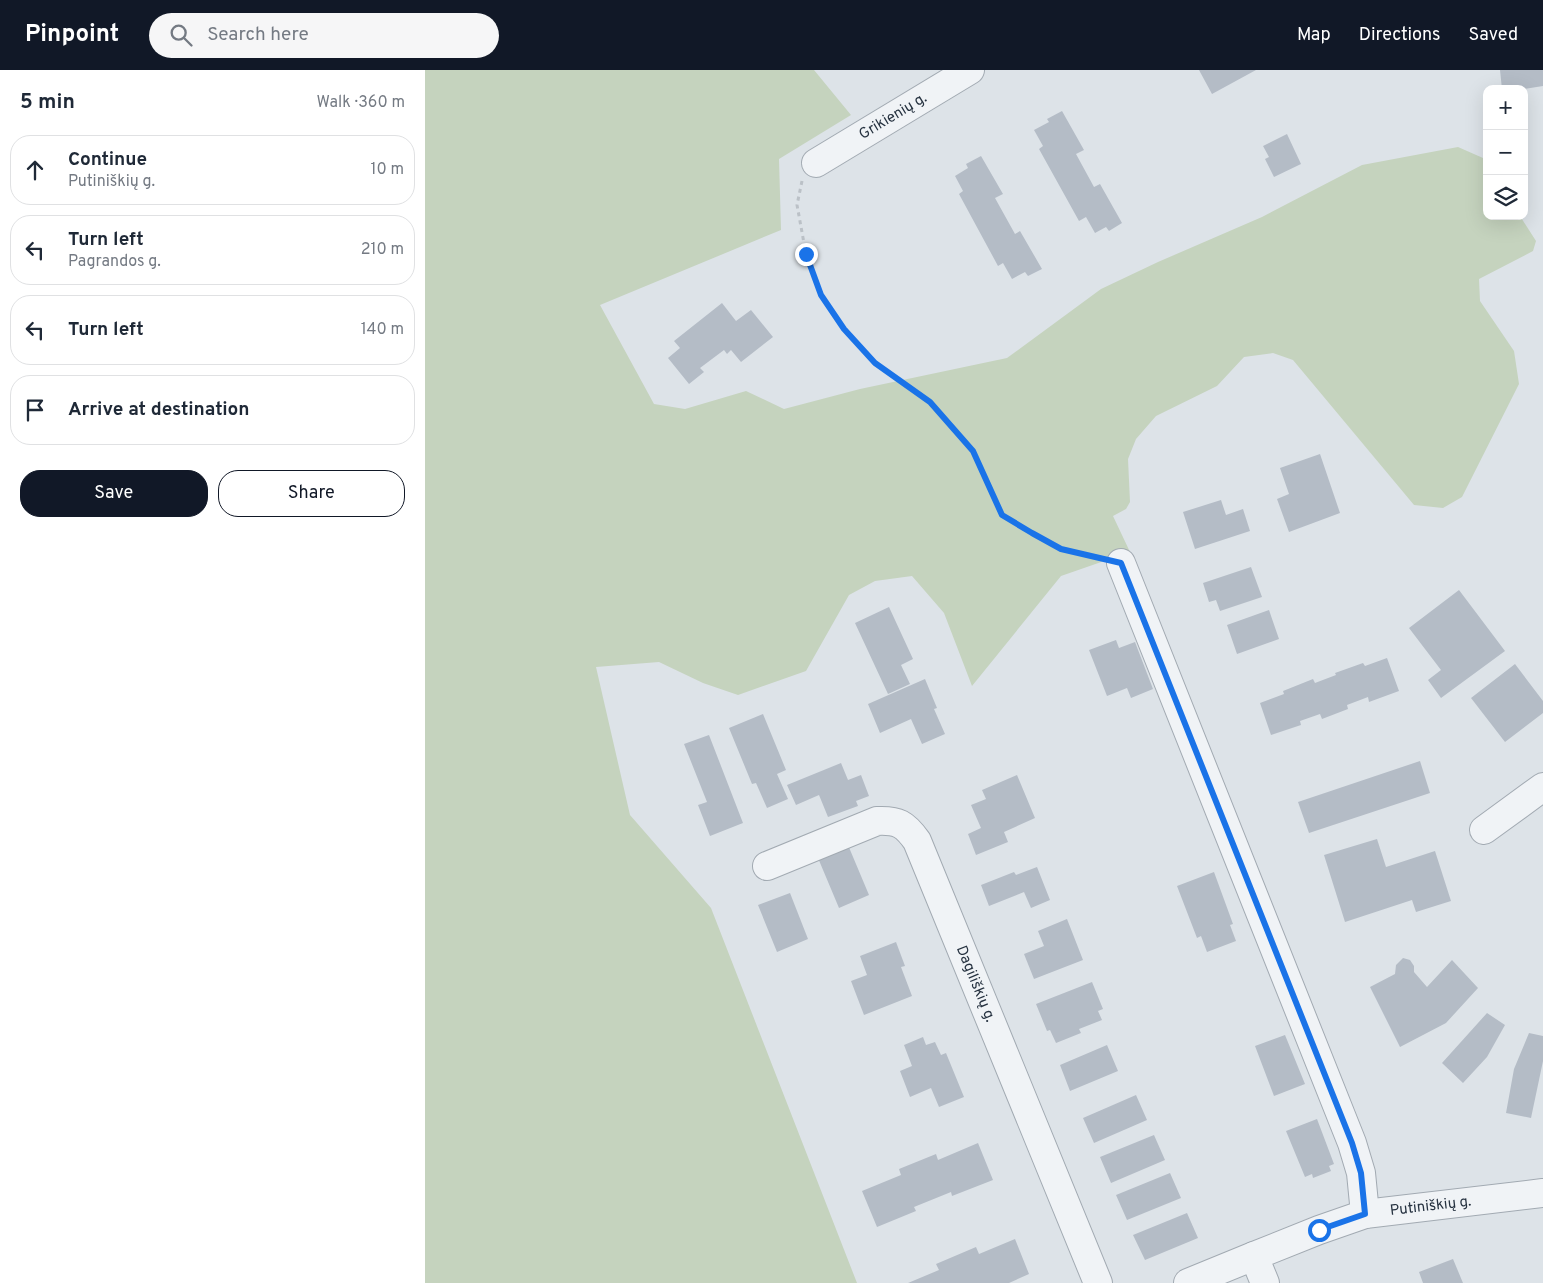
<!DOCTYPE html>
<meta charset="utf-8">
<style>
body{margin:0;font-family:Overpass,sans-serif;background:#f6f6f7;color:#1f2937}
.controls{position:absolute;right:15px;top:15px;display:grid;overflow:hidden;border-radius:10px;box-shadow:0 5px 20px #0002}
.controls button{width:45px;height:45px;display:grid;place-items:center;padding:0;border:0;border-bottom:1px solid #e0e1e3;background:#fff;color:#1f2937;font:25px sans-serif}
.stop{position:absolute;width:15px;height:15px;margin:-11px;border:4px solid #1a73e8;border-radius:50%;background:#fff}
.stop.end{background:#1a73e8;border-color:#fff;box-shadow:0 1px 5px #0008}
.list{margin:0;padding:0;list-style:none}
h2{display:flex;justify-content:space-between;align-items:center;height:65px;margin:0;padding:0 20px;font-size:21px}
h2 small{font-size:16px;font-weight:400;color:#747a83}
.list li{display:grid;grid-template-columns:32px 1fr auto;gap:15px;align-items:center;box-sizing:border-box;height:70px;margin:0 10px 10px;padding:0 10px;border:1px solid #e0e1e3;border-radius:20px}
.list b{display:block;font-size:19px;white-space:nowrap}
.list p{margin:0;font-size:16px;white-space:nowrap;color:#747a83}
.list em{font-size:16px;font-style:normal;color:#747a83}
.actions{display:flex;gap:10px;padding:15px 20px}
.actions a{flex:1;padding:11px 0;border:1px solid #111827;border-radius:20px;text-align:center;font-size:18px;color:#111827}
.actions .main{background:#111827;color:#fff}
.icon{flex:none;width:28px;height:28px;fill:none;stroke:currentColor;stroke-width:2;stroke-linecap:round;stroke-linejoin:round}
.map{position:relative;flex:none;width:1118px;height:1213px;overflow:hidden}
header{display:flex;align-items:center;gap:30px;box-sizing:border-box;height:70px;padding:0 25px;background:#111827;color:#fff}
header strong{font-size:24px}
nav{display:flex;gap:28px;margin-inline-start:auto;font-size:18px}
.search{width:350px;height:45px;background:#f6f6f7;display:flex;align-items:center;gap:12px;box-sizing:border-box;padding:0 18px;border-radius:28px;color:#747a83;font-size:19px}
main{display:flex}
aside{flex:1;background:#fff}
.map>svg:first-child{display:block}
</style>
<header>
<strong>Pinpoint</strong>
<div class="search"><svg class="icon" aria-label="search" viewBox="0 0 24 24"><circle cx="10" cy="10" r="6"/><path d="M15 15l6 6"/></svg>Search here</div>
<nav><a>Map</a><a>Directions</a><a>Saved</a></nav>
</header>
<main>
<aside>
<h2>5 min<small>Walk · 360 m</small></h2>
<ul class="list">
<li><svg class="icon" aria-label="ahead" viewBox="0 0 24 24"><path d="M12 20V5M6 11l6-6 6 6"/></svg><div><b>Continue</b><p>Putiniškių g.</p></div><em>10 m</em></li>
<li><svg class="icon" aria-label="left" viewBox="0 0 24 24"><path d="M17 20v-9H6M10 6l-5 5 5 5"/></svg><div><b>Turn left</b><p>Pagrandos g.</p></div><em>210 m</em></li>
<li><svg class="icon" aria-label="left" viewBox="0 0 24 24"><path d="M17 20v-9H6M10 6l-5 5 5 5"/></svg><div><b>Turn left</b></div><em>140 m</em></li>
<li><svg class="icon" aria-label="arrive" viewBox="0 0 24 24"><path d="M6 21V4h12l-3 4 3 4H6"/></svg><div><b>Arrive at destination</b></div></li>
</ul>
<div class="actions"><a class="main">Save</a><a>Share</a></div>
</aside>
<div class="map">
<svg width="1118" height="1213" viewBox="0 0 1118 1213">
<rect width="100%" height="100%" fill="#dde3e8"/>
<path fill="#c5d3be" d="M0,0H389L426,45L354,89L356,160L175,235L229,334L260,339L321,321L359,339L435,319L582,288L676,219L733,192L837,147L937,95L1033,77L1058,88L1062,94V146H1095L1111,171L1108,181L1054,209L1055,231L1089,281L1094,314L1037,427L1018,438L989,435L868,290L848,283L819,287L792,316L731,346L711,369L703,389L705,432L701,439L688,446L705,482L636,506L547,616L519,543L487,506L450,511L424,525L381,601L313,625L278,613L234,592L171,597L205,745L286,838L432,1213H0Z"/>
<path fill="#b4bcc6" d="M774,0H831L787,24Z
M1075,0H1118V16L1099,19H1077Z
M637,41L659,80L651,84L669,117L675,114L697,153L684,161L681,157L670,163L661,147L654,151L614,79L618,76L609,60L624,52L622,49Z
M862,64L876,94L849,107L840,89L844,87L838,76Z
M556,86L578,124L570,128L590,164L595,161L617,199L603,206L600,202L587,209L578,193L573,196L534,124L538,121L530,106L543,98L541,94Z
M297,233L311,251L326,240L348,267L316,292L306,280L302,284L299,280L275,298L279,302L264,314L243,288L255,278L249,271Z
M895,384L915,443L864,462L852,429L864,424L855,398Z
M796,430L801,445L818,439L825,461L770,479L758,442Z
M826,497L837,527L795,541L791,530L784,532L778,513Z
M1034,520L1080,581L1016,628L1003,610L1016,600L984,558Z
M464,537L488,589L476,595L485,614L463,624L430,553Z
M844,540L854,569L812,584L802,555Z
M691,570L694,578L710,572L728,619L706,628L702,618L682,626L664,580Z
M962,588L974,621L944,632L943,627L922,635L923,639L897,649L895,644L875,651L876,655L846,665L835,633L859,624L858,621L888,609L890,613L911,605L910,603L938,593L940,596Z
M1090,594L1118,631V643L1080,672L1046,628Z
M500,609L512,638L509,639L520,664L497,674L486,649L455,663L443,634Z
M338,644L361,700L352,704L363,729L342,738L331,713L327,714L304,658Z
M284,665L318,753L285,766L273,735L282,732L259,674Z
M995,691L1005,723L884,763L873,732Z
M416,693L423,710L436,705L444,726L431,731L433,736L403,747L394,725L371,735L362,715Z
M592,705L610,748L579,762L583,772L551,785L543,764L556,758L546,735L561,729L557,720Z
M952,769L961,797L1010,781L1026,831L991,842L987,830L920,852L899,785Z
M423,775L444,825L414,838L393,788Z
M612,797L625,830L606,838L599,822L564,836L556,815L589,802L591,805Z
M789,802L808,854L805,855L811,871L782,882L776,866L772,868L752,816Z
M365,823L383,869L352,882L333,835Z
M642,849L658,890L609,909L599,884L619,876L613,861Z
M471,872L480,896L476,897L487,926L439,945L426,911L442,905L435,886Z
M978,888L985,890L989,896V902L1002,917L1027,890L1053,918L1021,953L975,977L945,917L970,904L971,895Z
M667,912L678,939L673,941L677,950L654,959L656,963L631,973L625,960L622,961L611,934Z
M1062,943L1080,955L1062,987L1038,1013L1017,993Z
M1104,963L1118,966V991L1106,1048L1081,1043L1089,999Z
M860,965L880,1014L849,1026L830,976Z
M498,967L501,975L510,972L516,985L521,983L539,1027L514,1037L506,1018L485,1027L475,1001L487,996L479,975Z
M682,975L693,1001L645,1021L635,995Z
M711,1025L722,1050L669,1073L658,1048Z
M892,1049L909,1094L904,1096L906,1101L888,1108L887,1104L880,1107L861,1061Z
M729,1065L740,1090L686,1113L675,1087Z
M553,1073L568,1110L527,1126L526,1122L489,1137L491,1141L452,1157L437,1121L476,1105L474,1099L511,1084L513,1090Z
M745,1103L756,1128L702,1150L691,1125Z
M762,1143L773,1168L720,1190L708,1165Z
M590,1169L604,1204L584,1213H483L514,1200L511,1194L551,1177L554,1184Z
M1028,1189L1038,1213H998L994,1202Z"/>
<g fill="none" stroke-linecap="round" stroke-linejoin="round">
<defs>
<g id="minor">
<path id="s1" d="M391,93L545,0"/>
<path d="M696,493L927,1073L936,1103L940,1144"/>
<path d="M1059,760L1118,717"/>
<path id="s2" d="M342,796L452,751C473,750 480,754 492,771L673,1213"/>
<path d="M763,1213L829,1186"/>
<path id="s3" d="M840,1213L829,1186L894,1160L940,1144L1118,1123"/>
</g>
</defs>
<use href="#minor" stroke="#a2aab2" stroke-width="30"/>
<path stroke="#bbc1c7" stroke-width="3" stroke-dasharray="4 4" stroke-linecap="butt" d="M377,111L372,135L381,184L396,225L419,259L450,293L505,332L548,381L577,445L607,463L636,479L673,487"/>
<use href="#minor" stroke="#f0f3f6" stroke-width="28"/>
</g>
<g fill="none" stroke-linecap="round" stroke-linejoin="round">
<path stroke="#1a73e8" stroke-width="6" d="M381,184L396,225L419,259L450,293L505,332L548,381L577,445L607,463L636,479L696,493L927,1073L936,1103L940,1144L894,1160"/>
</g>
<g text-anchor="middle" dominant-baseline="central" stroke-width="4" stroke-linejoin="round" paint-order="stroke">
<g font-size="15" fill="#263240" stroke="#edf2f6">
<text stroke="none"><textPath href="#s1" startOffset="90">Grikienių g.</textPath></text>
<text stroke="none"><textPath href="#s2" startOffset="321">Dagiliškių g.</textPath></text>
<text stroke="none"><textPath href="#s3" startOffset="214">Putiniškių g.</textPath></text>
</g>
</g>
</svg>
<div class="controls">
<button>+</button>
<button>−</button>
<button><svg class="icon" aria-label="layers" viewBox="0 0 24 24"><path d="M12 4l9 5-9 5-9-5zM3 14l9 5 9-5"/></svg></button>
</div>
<div class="stop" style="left:894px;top:1160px"></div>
<div class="stop end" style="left:381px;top:184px"></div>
</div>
</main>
